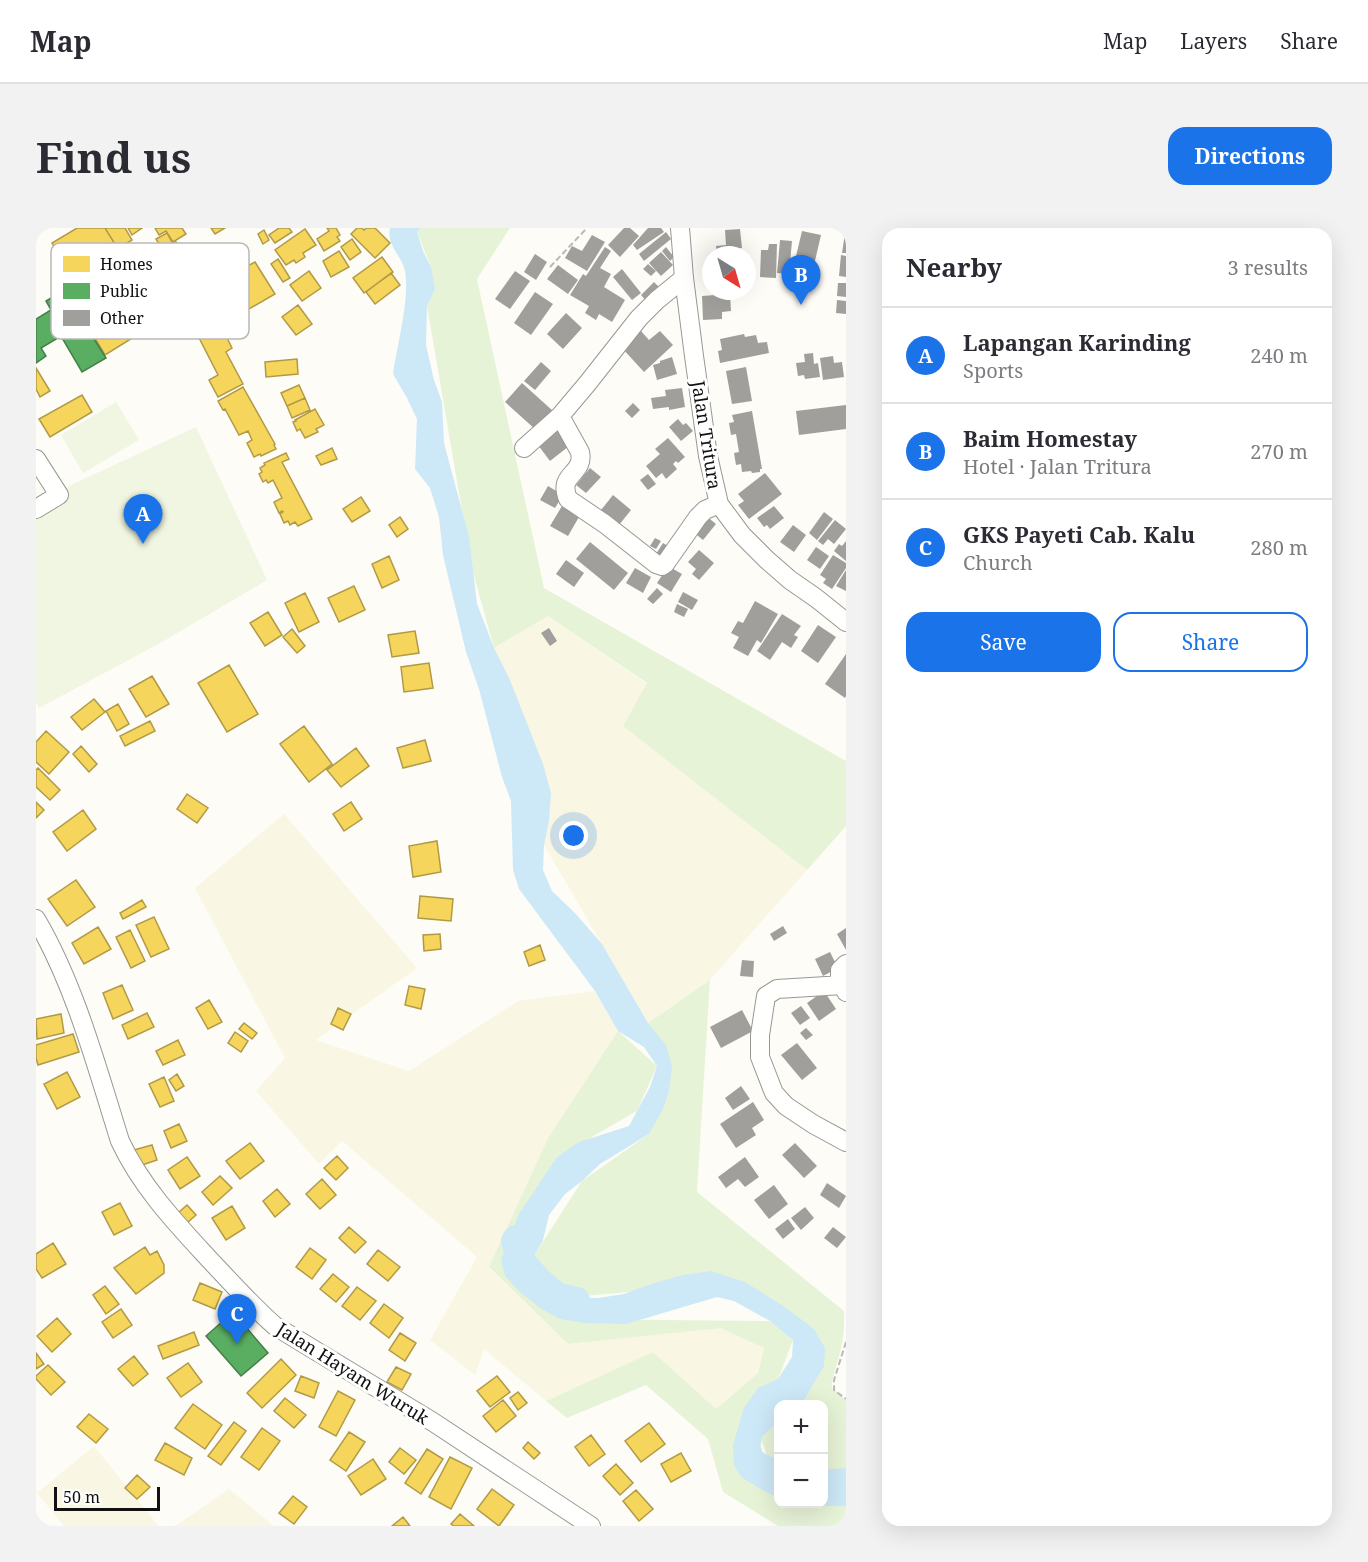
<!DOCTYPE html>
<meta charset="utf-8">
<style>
body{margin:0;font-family:"Noto Serif",serif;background:#f2f2f3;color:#2b2b33}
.controls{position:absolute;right:18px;bottom:18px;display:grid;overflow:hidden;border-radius:12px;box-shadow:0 6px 24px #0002}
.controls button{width:54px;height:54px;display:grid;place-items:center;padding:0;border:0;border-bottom:2px solid #e1e1e2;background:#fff;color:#2b2b33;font:30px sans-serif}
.compass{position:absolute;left:666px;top:18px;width:54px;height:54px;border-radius:50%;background:#fff;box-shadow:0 6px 24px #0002;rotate:143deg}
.scale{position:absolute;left:18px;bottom:15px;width:106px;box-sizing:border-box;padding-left:6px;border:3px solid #111;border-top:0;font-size:16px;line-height:21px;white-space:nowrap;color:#111;-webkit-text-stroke:4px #fff;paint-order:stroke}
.you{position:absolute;left:538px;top:608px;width:21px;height:21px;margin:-15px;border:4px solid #fff;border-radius:50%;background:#1a73e8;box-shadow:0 0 0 9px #1a73e833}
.badge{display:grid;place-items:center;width:39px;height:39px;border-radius:50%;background:#1a73e8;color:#fff;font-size:20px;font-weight:700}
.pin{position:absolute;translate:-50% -50px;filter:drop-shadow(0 2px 3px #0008)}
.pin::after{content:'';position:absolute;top:32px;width:21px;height:18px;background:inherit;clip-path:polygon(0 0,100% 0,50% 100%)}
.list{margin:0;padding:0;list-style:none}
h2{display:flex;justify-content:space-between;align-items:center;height:78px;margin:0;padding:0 24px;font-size:26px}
h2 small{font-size:20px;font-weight:400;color:#7c7c81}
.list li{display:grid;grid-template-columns:39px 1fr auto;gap:18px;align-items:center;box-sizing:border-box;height:96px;padding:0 24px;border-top:2px solid #e1e1e2}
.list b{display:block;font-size:22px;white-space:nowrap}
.list p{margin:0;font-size:20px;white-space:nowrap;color:#7c7c81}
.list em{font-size:20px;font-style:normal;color:#7c7c81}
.actions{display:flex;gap:12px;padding:18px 24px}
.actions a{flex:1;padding:14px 0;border:2px solid #1a73e8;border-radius:18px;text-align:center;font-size:21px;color:#1a73e8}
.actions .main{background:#1a73e8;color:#fff}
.map{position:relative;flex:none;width:810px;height:1298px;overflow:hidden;border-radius:18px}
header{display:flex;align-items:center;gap:36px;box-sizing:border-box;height:84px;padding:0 30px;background:#fff;border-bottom:2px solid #e1e1e2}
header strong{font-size:28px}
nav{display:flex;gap:33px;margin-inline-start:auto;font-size:21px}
.intro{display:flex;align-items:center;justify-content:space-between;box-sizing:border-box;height:144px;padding:0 36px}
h1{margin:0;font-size:42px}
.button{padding:15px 27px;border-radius:18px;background:#1a73e8;color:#fff;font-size:21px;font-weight:700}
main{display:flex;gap:36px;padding:0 36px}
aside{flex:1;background:#fff;border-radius:18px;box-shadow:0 6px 24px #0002}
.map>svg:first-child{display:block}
</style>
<header>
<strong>Map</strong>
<nav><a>Map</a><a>Layers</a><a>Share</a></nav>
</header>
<div class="intro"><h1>Find us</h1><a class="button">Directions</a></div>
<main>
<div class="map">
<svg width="810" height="1298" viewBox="0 0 810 1298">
<rect width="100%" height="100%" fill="#fdfcf7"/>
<path fill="#f9f7e4" d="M512,388L611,456L588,498L771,642L674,752L612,795L508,617L458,420Z
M248,586L381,740L280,812L373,843L482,773L559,763L582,803L512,910L453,1040L532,1116L685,1099L728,1120L722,1145L680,1181L617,1124L510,1173L448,1121L439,1147L394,1112L441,1029L306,913L283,936L220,863L249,830L159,660Z
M58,1218L123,1298H28L1,1265Z
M193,1261L238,1298H139Z"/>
<path fill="#e7f3d7" d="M385,0H474L441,51L508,360L810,533V598L771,642L587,498L611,455L512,388L458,420L436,341L391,78L395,39L381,4Z
M674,752L661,964L808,1083C809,1099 807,1116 802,1132C799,1143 796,1148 796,1160L810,1172V1258L788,1255V1176H762L768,1171L777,1101L709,1054L536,1069L497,1029L546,953L613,906L633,863L612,795Z
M582,803L621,838L601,883L521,929L465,1032L525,1091L734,1093L757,1112L705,1249L742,1264V1276L810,1278V1298H742L687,1264L672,1211L610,1157L531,1190L510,1173L617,1124L680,1181L722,1145L728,1120L685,1100L532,1116L453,1039L512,910Z
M742,1194V1246L736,1244L725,1210Z"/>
<path fill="#f0f6e1" d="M80,174L103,212L47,245L25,207Z
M160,199L231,352L126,414L3,480L0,474V279L35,257Z"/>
<path fill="#cde8f7" d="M354,0H385L381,4L387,23L395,39L399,61L391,78L390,117L398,152L406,174L408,215L433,309L441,376L458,420L474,452L507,536L515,565L513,593L508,617L507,642L516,663L539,685L566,716L612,795L630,817L636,838L633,863L627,881L613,906L564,936L546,953L529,966L513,987L507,1012L490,1042L495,1050L536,1069L562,1070L588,1066L618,1055L647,1047L675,1043L709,1054L749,1079L778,1101L789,1120L788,1138L768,1172L762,1176H742V1194L725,1210L718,1224L724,1240L742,1246V1269L728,1263L705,1249L698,1237L697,1218L708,1180L722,1160L742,1151L756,1129L757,1112L734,1093L698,1073L681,1069L590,1096L548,1095L524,1091L504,1080L484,1064L469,1048L465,1032L483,986L521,929L543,914L593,898L614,859L621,838L608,819L582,803L559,763L483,661L477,642L475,573L466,549L443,461L430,424L407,327L403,289L394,260L379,241L381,191L371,170L357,146C361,118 374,70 369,43C366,28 350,17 354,0Z
M788,1254L810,1259V1278H780L767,1276H788Z"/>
<path fill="#f6d55c" stroke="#b19a46" stroke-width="1.5" d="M41,0H69L82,21L70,28L62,16L28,36L16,15Z
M69,0H89L96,12L82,21Z
M92,0H106L96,7Z
M119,0H146L150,6L137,14L130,3L123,7Z
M175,0H189L179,6Z
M243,0H253L256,4L239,15L233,7Z
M291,0H300L304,7L301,9L304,13L288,23L281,11L293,3Z
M321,0H326L328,2L331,0H339L354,15L339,30L315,6Z
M269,1L280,17L267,25L269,29L260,35L258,32L250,37L239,22Z
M228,2L233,12L227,16L222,6Z
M131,5L137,16L140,14L153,35L156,33L174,63L172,65L176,72L158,83L123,25L127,22L120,11Z
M316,11L325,24L314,32L305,19Z
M303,23L313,39L295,49L287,33Z
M346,29L357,44L328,65L317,50Z
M242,31L254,50L247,54L235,36Z
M219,34L239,66L213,81L201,60L203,58L196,47L198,46L197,44L209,37L210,39Z
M273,43L285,60L266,73L254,57Z
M355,45L364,57L339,76L330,64Z
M60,46L98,109L69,127L53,100L50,101L28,65Z
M262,77L276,96L260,107L246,89Z
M173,92L182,109L189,106L196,120L190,124L207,156L182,169L173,152L182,147L158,100Z
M261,131L262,146L230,149L229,134Z
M0,140L14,163L4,169L0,161Z
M263,157L269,170L251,178L245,165Z
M207,159L239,216L238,217L240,221L225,228L224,226L218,229L211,215L216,212L212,203L203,207L189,181L187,182L182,173Z
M46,167L56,184L14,209L3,191Z
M269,170L274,182L256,190L251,178Z
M279,181L288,197L280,201L282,204L269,210L264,201L261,203L257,194L260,193L259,192Z
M296,220L301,231L285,237L280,228Z
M250,225L253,231L246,234L276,291L262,298L259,294L254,297L252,293L248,295L244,286L247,284L246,283L243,285L238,274L246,270L237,252L232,255L230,252L227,254L223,246L226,244L224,240L229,237L228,235Z
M325,269L334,283L316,294L307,281Z
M364,289L372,301L361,309L353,297Z
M353,328L363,352L346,360L336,336Z
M318,358L329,382L303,394L292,370Z
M269,365L283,394L263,404L249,375Z
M232,384L246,407L229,418L214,395Z
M256,401L269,418L261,425L247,409Z
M379,403L383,425L356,429L352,407Z
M393,435L397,460L368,464L365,439Z
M193,437L222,486L191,504L162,455Z
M116,448L133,476L110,489L93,461Z
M58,471L69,484L46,502L35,489Z
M82,476L93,496L81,503L70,483Z
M114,493L119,503L89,518L84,508Z
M268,498L296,536L273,554L244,516Z
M10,503L33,524L13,546L0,534V514Z
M389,512L395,533L367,540L361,520Z
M45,518L61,536L53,544L37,526Z
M320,520L333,538L305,559L291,542Z
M2,540L24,562L14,572L0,559V542Z
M151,566L172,580L161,595L141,581Z
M0,574L8,582L0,590Z
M315,574L326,591L308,603L297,586Z
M47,582L60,601L31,623L17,604Z
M401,613L405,644L377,649L373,618Z
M40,652L59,679L31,698L12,671Z
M384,668L417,671L415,693L382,690Z
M106,672L110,679L87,691L84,685Z
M118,689L133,721L115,729L100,697Z
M62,699L75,721L48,736L36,715Z
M94,702L109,733L95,740L80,709Z
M404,706L405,721L388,723L387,707Z
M504,717L509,732L493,738L488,724Z
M86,757L97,782L77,791L67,765Z
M373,758L389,761L385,781L369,777Z
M173,772L186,794L172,801L160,780Z
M302,780L315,786L307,802L295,796Z
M111,785L118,799L92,811L86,797Z
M25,786L28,805L1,811L0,791Z
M208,795L221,805L216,811L203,801Z
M199,804L212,813L205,824L192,815Z
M37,806L43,824L2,837L0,830V817Z
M142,812L149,827L127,837L120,823Z
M31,844L44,869L21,881L8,856Z
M141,846L148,858L140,863L133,852Z
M128,849L138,873L124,879L113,856Z
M143,896L151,913L135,920L128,903Z
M214,915L228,933L204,951L190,933Z
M116,917L121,932L103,938L98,922Z
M301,928L312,940L300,952L288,940Z
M151,929L164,948L144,961L132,942Z
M184,948L196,960L177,977L166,964Z
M286,951L300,967L284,981L270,966Z
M241,961L254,976L239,989L227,973Z
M84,975L96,998L78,1007L66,984Z
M151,977L160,987L151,995L142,985Z
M196,978L209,1000L190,1012L176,990Z
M313,999L330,1014L319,1025L303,1010Z
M17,1015L30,1036L6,1050L0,1041V1026Z
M109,1019L114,1027L121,1023L128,1037V1045L100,1066L78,1040Z
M274,1020L290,1032L276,1051L260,1039Z
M342,1022L364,1039L352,1053L331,1036Z
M297,1046L313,1059L300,1074L284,1061Z
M164,1055L186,1064L179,1081L157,1072Z
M69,1058L83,1076L70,1086L57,1067Z
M321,1059L340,1073L324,1092L306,1078Z
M348,1076L367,1090L353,1110L334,1095Z
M85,1081L96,1097L77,1110L66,1094Z
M21,1090L35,1106L16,1124L1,1108Z
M158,1104L163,1117L127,1131L122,1118Z
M364,1105L380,1115L369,1133L353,1122Z
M0,1125L8,1136L0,1141Z
M98,1128L112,1146L97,1158L82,1141Z
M245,1131L260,1147L226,1180L211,1165Z
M152,1135L166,1154L145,1169L131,1150Z
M12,1137L29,1154L15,1167L0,1151V1148Z
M360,1139L375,1146L366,1162L351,1154Z
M265,1148L283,1155L278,1170L259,1163Z
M461,1148L474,1164L454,1179L441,1163Z
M302,1163L319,1172L300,1208L283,1199Z
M482,1164L491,1175L482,1182L474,1170Z
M249,1170L270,1187L258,1200L238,1183Z
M467,1172L480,1188L460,1204L447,1188Z
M157,1176L186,1197L169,1221L139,1200Z
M53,1186L72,1201L60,1215L41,1199Z
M198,1194L210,1203L185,1237L172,1228Z
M613,1195L629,1216L605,1234L589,1213Z
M226,1200L244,1213L223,1242L205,1229Z
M313,1204L329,1214L310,1243L294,1232Z
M555,1207L569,1226L553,1238L539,1219Z
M492,1214L504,1225L498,1231L487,1220Z
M129,1215L156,1230L148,1247L119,1232Z
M364,1220L380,1232L368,1246L353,1234Z
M391,1221L407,1231L385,1266L369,1255Z
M645,1225L655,1243L635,1254L625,1236Z
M414,1229L436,1240L415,1281L393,1269Z
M337,1231L350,1251L325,1267L312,1248Z
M580,1236L597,1255L584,1267L567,1248Z
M101,1247L114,1259L101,1271L89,1260Z
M456,1261L478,1277L463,1298L441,1281Z
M600,1262L617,1281L603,1293L587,1273Z
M257,1268L271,1279L258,1296L243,1285Z
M424,1286L438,1298H418L415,1296Z
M367,1289L374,1298H356Z"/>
<path fill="#5aae61" stroke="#447f49" stroke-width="1.5" d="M25,64L51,108L55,106L70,130L46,144L25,108L5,120L10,128L0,135V91L15,82L10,73Z
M197,1084L232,1125L205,1148L170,1108Z"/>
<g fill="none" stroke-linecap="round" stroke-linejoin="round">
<path stroke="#cde8f7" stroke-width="26" d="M480,1010L478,1013L482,1028L503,1052L522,1068L541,1072
M713,1208L711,1219L716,1234L742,1246
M788,1255L810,1253"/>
</g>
<path fill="#a19f9c" d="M588,0H594L603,8L584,29L572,17Z
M612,0H625L628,4L601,22L597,17Z
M704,1L706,20L699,21L700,27H681L680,18L690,17L689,2Z
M766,3L785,7L775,50L756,45Z
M630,4L635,11L608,33L603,26Z
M809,5H810V25H806Z
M556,7L569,14L551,43L529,30L536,18L546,23Z
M744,12L756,13L753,46L741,45Z
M733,16H741L740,50L724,49L725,22H732Z
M569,19L575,23L564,40L575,46L568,59L589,72L576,94L563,86L560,92L549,85L553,78L534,67L547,46L550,48Z
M630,19L638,29L634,33L626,23Z
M625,24L637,37L625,48L613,35Z
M499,26L511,34L500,52L488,44Z
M805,27L810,28V49L803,48Z
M612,36L620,43L615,48L607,41Z
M522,37L542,52L532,66L511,51Z
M586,41L605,65L596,72L577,49Z
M479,43L494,53L474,81L459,71Z
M618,54L625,61L611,74L605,67Z
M802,55H810V69L801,68Z
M696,63H706V66L697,67Z
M499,64L517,76L495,107L478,95Z
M694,66L695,83L686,84V91L667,92L666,68Z
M801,72L810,73V86L800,85Z
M530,85L546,100L527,121L511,106Z
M605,103L613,112L624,103L637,117L608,144L586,120Z
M708,106L709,109L720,107L722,115L731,114L733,125L684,135L682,123L686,122L684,111Z
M777,125L778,136L782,135L784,149L769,151L768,147L762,148L760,135L769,134L768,126Z
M797,128L798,135L806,134L808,149L787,152L784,130Z
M636,129L641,146L621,152L617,137L624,135V133Z
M505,134L515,143L499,162L488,153Z
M710,139L716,173L696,176L690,143Z
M486,155L517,183L500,202L469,174Z
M646,160L649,179L633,182V179L617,181L615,170L630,168L629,162Z
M597,175L604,182L596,190L589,183Z
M810,177V201L763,207L760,183Z
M716,183L726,241H724V244L716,245L715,243L706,244L705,236L700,237L698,225L703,224L700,206L695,207L693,195L698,194L696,187Z
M642,191L647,197L650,195L657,203L645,213L633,199Z
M525,199L537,215L514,233L502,217Z
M632,210L649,229L642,235L640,233L637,236L641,241L630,251L626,245L620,250L610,238L624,226L619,221Z
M554,240L565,249L550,265L540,257Z
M729,245L746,266L713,291L702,277L708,273L702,266Z
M612,246L620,256L612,262L604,252Z
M512,258L527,267L519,280L504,272Z
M577,267L595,282L583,297L565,282Z
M526,278L543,289L532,308L514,298Z
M738,278L748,290L734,301L731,297L728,299L721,290Z
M788,284L797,291L781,312L773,305Z
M669,287L680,296L667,312L656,303Z
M799,292L810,301L798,316L792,311L787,317L782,313Z
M757,297L770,307L758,324L744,314Z
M619,310L625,313L620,321L614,318Z
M810,313V333L798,323L803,316L806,318Z
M554,314L592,345L578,362L540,331Z
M627,315L635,320L627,331L620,326Z
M780,319L793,328L784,341L771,332Z
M663,322L678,335L663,352L656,346L660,341L652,334Z
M797,327L810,335V340L796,361L787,355L790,351L784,347Z
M530,332L548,345L538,359L520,346Z
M632,338L646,346L635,364L621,355Z
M599,340L615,349L607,365L590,355Z
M810,342V363L800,358Z
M621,360L627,366L617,376L611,371Z
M647,364L662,372L656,382L642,374Z
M719,373L742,386L725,415L721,412L712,428L697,420L703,409L695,405L702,393L707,395Z
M641,376L652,381L648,389L638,384Z
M746,386L765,398L758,407L762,409L755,420L746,414L734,432L721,423Z
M782,397L800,409L782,435L765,423Z
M513,400L521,413L514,418L505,405Z
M810,426V468L809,470L789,456Z
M747,698L751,705L738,713L734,706Z
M810,700V722L801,706Z
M794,724L802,740L787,748L779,731Z
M706,732L718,733L717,749L704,748Z
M788,763L800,781L783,793L771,775Z
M765,778L774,790L764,797L755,785Z
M706,782L717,803L685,820L674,799Z
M770,800L777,807L770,812L764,805Z
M761,815L781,840L766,852L745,827Z
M705,858L714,871L697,882L689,870Z
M717,874L728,892L716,900L720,907L700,920L684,896Z
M759,915L781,938L768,950L746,927Z
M709,929L723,949L709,959L702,951L690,960L682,949Z
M791,955L810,968L803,980L784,967Z
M738,957L752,976L733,991L718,972Z
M769,979L778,990L765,1002L755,990Z
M752,991L759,1001L747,1011L739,1001Z
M797,999L810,1009L801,1020L788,1010Z"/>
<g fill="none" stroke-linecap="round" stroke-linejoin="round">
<defs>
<path id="minor" d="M644,0L648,50L658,128L672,228L683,276L706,307L730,331L754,352L780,370L810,394
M524,188L544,224C549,247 521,245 532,271L569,296L620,336L626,338L629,336L662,289L669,282L683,276
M488,220L524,188L551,156L603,90L621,72L648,50
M0,231L23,267L0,281
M0,691C39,757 61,840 84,913C105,958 138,993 172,1030C194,1053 215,1077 239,1098L397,1194L555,1298
M810,736L804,742V748L810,764
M807,757L741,761L730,768L724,807V829L738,865L750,878L777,896L810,914"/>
</defs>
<use href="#minor" stroke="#979795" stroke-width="20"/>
<path stroke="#b9b9b8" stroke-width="2" stroke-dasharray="6 3" stroke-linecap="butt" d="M514,39L551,0
M810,1114L798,1152V1162L810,1171"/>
<use href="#minor" stroke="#fffffe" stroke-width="18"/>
</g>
<g text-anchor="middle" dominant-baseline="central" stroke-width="6" stroke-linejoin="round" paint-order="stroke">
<g font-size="18" fill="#111" stroke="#fff">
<text transform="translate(671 207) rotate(81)">Jalan Tritura</text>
<text transform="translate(317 1145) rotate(32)">Jalan Hayam Wuruk</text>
</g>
</g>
<rect x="15" y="15" width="198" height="96" rx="9" fill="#fff" stroke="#b8b8b8" stroke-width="1.5"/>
<rect x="27" y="28" width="27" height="16" fill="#f6d55c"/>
<rect x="27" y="55" width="27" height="16" fill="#5aae61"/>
<rect x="27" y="82" width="27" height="16" fill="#a19f9c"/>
<g font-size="16" fill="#111">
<text x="64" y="42">Homes</text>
<text x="64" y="69">Public</text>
<text x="64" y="96">Other</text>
</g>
</svg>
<div class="controls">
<button>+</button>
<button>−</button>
</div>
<svg class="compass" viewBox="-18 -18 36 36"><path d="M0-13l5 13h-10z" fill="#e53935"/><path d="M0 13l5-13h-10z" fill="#7c7c81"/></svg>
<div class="scale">50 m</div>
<div class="you"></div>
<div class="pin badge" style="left:107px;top:316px">A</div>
<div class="pin badge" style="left:765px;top:77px">B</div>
<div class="pin badge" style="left:201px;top:1116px">C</div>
</div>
<aside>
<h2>Nearby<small>3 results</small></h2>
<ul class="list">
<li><span class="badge">A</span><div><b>Lapangan Karinding</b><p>Sports</p></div><em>240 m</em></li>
<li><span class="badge">B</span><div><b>Baim Homestay</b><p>Hotel · Jalan Tritura</p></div><em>270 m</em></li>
<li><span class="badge">C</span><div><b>GKS Payeti Cab. Kalu</b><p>Church</p></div><em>280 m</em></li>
</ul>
<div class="actions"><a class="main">Save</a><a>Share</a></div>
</aside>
</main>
